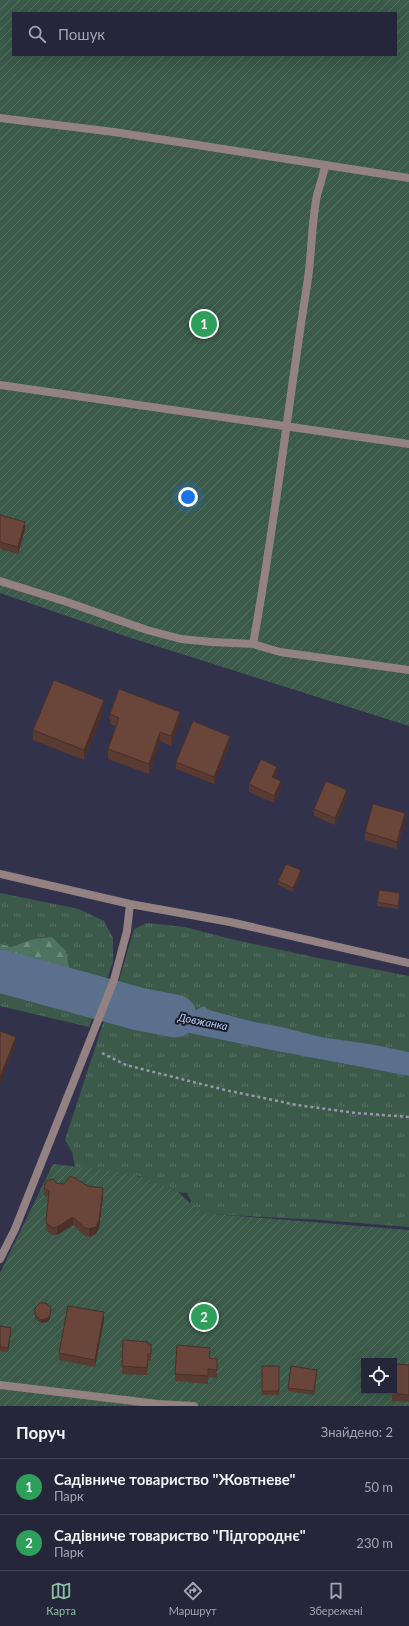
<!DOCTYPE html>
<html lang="uk">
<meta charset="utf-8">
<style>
body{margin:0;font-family:Lato,sans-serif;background:#323245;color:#f1f3f6}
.controls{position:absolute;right:12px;bottom:12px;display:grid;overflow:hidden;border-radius:0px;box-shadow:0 4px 16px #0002}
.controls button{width:36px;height:36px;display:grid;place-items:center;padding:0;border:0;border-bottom:1px solid #424354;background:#26263a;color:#f1f3f6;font:20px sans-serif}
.you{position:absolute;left:188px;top:497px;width:14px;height:14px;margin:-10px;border:3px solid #fff;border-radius:50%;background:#1a73e8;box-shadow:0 0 0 6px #1a73e833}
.badge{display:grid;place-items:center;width:26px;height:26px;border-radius:50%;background:#8abfa5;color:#fff;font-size:13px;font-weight:700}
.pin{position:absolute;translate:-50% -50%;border:2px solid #fff;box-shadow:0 1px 4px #0006}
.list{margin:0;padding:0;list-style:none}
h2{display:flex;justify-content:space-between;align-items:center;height:52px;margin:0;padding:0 16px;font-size:17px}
h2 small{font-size:13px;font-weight:400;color:#a4a5af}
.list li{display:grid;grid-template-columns:26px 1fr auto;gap:12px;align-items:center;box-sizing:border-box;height:56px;padding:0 16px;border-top:1px solid #424354}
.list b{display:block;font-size:15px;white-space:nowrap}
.list p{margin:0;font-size:13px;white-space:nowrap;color:#a4a5af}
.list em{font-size:13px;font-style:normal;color:#a4a5af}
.icon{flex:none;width:22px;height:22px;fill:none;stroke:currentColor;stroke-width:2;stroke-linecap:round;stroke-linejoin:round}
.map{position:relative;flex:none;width:409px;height:1406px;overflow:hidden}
.search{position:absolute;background:#26263a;box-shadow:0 4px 16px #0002;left:12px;right:12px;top:12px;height:44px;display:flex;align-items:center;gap:10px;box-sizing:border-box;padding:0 14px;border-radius:0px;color:#a4a5af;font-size:15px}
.sheet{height:164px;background:#26263a}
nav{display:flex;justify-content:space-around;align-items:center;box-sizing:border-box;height:56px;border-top:1px solid #424354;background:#26263a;font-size:11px;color:#a4a5af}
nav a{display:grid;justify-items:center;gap:2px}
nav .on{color:#8abfa5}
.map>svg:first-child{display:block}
</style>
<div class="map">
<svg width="409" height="1406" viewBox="0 0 409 1406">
<defs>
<pattern id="grass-tufts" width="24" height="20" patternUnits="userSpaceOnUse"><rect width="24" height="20" fill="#3b5a4a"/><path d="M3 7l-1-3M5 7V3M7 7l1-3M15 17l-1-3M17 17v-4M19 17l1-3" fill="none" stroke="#577265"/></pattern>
<pattern id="forest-firs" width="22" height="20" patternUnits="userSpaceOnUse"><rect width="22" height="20" fill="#4e7360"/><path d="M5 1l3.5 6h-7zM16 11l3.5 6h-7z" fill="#708e80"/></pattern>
<pattern id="garden-furrows" width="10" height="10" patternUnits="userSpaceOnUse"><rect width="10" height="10" fill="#3b5a4a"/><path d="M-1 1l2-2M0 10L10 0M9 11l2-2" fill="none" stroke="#577265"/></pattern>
</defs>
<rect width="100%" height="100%" fill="#32324d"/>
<path fill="url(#grass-tufts)" d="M0,893L79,909L104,921L113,938V962L89,1027L0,1006Z
M147,923L185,927L231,939L323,959L409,976V1052L321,1037L255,1022L222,1013L187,1009L178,1005L134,996L116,991L134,929Z
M109,1005H117L184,1032L271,1050L409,1076V1227L321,1220L188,1213L191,1201L187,1193L148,1189L140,1176L76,1171L72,1152L65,1140Z"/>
<path fill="url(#forest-firs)" d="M52,937L66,951L70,974L88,986L87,1007L71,1012L58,1001L38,1000L0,993V944L11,947L34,939Z"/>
<path fill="url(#garden-furrows)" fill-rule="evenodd" d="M0,0H409V726L128,637L0,593ZM13,13H396V55H13Z
M53,1164L129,1173L177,1191L201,1213L409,1230V1406H0V1273ZM364,1361H394V1391H364Z"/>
<path fill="#5a708d" d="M121,992L134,996L159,1000L187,1009L196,1010L204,1006L209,1010L255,1022L281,1027L321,1037L375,1045L409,1052V1076L271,1050L184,1032L117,1005Z"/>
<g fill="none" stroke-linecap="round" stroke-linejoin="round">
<path stroke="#5a708d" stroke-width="43" d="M0,971L139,1009L175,1016"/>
<path stroke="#9696ac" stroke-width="2.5" stroke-dasharray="3 3" stroke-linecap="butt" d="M102,1053L126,1065L225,1090L297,1105L356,1113L409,1117"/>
<path stroke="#948182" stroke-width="8" d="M0,118L114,132L409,178
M0,385L409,444
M0,581L67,602L147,630L181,639L212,642L253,644L280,652L409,670
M253,644C275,525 288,405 307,285C312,256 311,225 317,195C320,185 323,176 325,166
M0,1385L158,1404L194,1406"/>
<path stroke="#948182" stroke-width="8" d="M0,874L130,904L230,922L409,963
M0,1259L15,1229L114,980L127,931L130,904"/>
</g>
<path fill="#5a3b32" d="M0,515L25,529L18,554L0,549Z
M104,710L84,760L33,740V730Z
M110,714L180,721L171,746L160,741L149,774L108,759V749L116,726L110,724Z
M230,743L214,784L176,769V762Z
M277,774L275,778L281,788L274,803L249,792V784Z
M347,797L335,825L314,816V809Z
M405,821L397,849L365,840V832Z
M301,874L293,892L278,885V881Z
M400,897L398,909L377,906V902Z
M56,1183L103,1195L99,1228L96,1234L89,1237L85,1236L73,1225L57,1235H53L47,1231L46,1228V1221L49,1198L44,1195V1188Z
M35,1308L50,1318L48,1322L41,1323L35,1319Z
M104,1320L95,1367L59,1360V1353Z
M0,1326L11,1331L8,1352L0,1351Z
M148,1344L151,1352V1361H148L147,1375L122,1374V1366Z
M210,1358L217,1366V1378L208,1377V1384L175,1381V1374Z
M409,1365V1402L392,1401V1391Z
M262,1366H279V1395H262Z
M317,1373L314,1395L288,1391V1388Z"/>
<path fill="#4a3029" d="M25,522V529L18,554V547Z
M104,700V710L84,760V750Z
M180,712V721L171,746V736Z
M160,732V741L149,774V764Z
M230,736V743L214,784V777Z
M277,767V774L272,784V777Z
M281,781V788L274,803V796Z
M347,790V797L335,825V818Z
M405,813V821L397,849V842Z
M301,870V874L293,892V888Z
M400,893V897L398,909V906Z
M16,1037V1044L0,1084V1077Z
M103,1188V1195L99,1228L96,1234L89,1237V1229Z
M73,1217V1225L57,1235V1227Z
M51,1308L50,1318L48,1322L41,1323V1320Z
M104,1312V1320L95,1367V1360Z
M11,1328V1331L8,1352V1348Z"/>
<path fill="#69453a" stroke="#4a3029" d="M0,515L25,522L18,547L0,542Z
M54,680L104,700L84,750L33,730Z
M119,689L180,712L171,736L160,732L149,764L108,749L119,718L110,714Z
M193,721L230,736L214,777L176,762Z
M261,759L277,767L272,777L281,781L274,796L249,784Z
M326,781L347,790L335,818L314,809Z
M373,804L405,813L397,842L365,832Z
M286,864L301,870L293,888L278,881Z
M379,890L400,893L398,906L377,902Z
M0,1031L16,1037L0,1077Z
M71,1176L88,1186L103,1188L99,1220L96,1227L89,1229L85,1228L73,1217L57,1227L53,1228L47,1224L46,1221L49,1191L44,1188L46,1181L53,1179L56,1183L64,1184Z
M40,1303H46L51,1308L50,1315L48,1318L41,1320L35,1315V1308Z
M68,1306L104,1312L95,1360L59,1353Z
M0,1326L11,1328L8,1348L0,1347Z
M123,1340L148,1342V1344H151V1354H148L147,1368L122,1366Z
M177,1345L210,1348L209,1358L217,1359V1370L208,1369V1376L175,1374Z
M395,1364L409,1365V1395L392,1393V1391H394Z
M262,1366H279V1391H262Z
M291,1366L317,1370L314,1391L288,1388Z"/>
<g text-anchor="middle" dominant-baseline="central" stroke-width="4" stroke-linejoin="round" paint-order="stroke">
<g font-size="11" font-style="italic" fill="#b0cef7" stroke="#1b1b28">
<text transform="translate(203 1021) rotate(11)">Довжанка</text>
</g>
</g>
</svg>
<div class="controls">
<button><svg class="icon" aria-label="locate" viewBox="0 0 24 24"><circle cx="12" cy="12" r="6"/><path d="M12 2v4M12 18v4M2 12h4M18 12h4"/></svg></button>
</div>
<div class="you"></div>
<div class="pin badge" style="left:204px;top:324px;background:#2e9e5b">1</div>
<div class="pin badge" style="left:204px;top:1317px;background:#2e9e5b">2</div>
<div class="search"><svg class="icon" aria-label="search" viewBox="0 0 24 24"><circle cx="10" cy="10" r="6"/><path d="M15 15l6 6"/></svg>Пошук</div>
</div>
<section class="sheet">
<h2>Поруч<small>Знайдено: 2</small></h2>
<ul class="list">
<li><span class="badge" style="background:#2e9e5b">1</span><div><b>Садівниче товариство &quot;Жовтневе&quot;</b><p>Парк</p></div><em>50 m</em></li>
<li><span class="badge" style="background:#2e9e5b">2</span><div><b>Садівниче товариство &quot;Підгороднє&quot;</b><p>Парк</p></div><em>230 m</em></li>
</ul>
</section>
<nav>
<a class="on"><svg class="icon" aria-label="map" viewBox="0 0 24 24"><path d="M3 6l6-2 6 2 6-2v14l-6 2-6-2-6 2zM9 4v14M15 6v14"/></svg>Карта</a>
<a><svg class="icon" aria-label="directions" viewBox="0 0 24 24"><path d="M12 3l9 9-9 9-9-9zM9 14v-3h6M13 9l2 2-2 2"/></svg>Маршрут</a>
<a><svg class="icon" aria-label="saved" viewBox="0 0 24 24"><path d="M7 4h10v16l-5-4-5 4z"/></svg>Збережені</a>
</nav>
